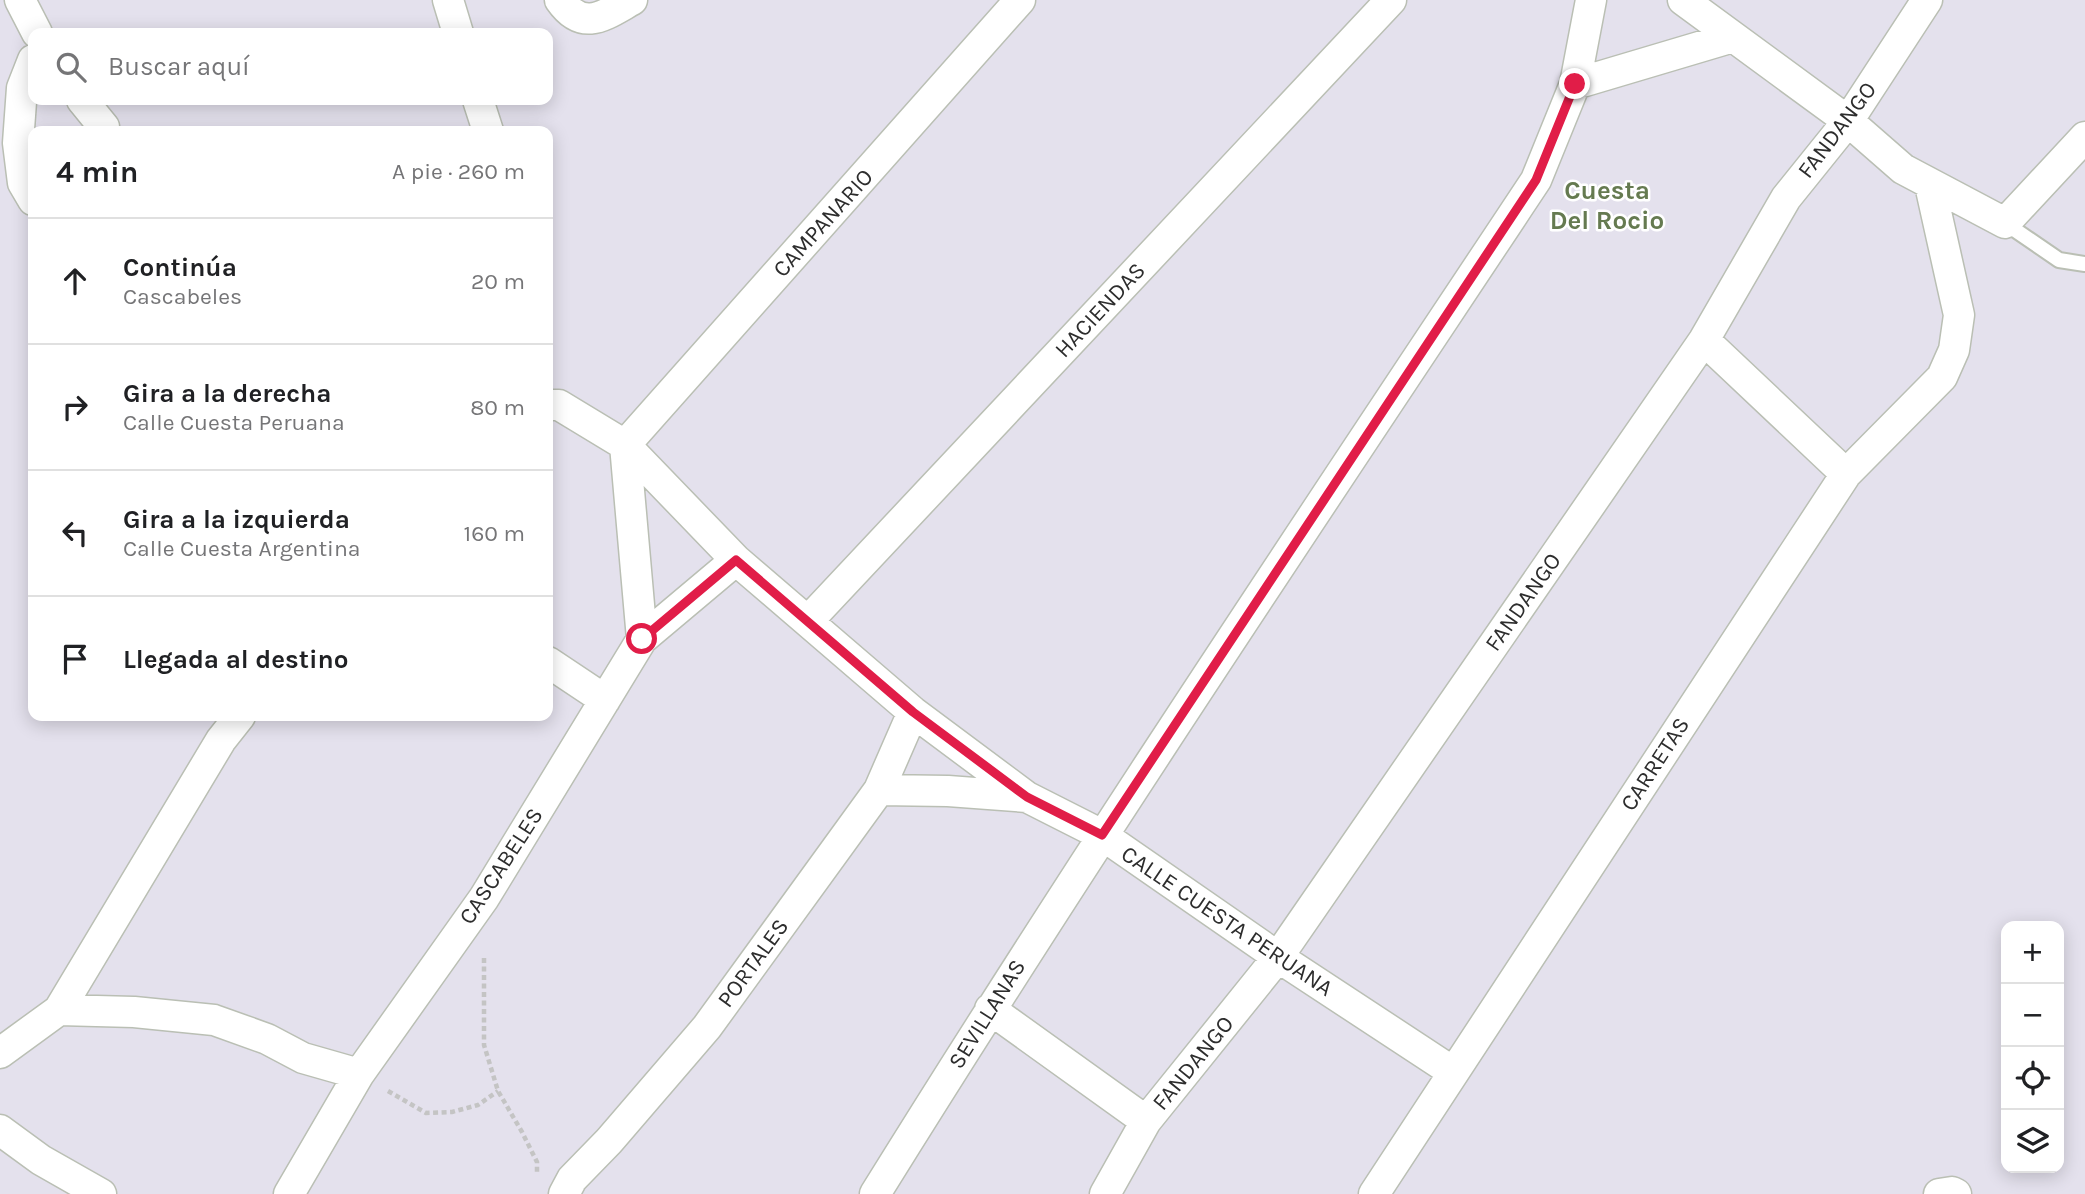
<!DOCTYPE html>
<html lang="es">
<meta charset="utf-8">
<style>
body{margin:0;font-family:Karla,sans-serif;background:#f2f2f2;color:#202124}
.controls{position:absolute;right:21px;bottom:21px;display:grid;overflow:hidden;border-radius:14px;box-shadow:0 4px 18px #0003}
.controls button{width:63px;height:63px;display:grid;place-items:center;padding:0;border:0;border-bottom:2px solid #e0e0e0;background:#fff;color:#202124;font:35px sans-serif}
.stop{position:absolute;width:21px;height:21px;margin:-16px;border:5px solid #e11d48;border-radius:50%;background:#fff}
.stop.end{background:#e11d48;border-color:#fff;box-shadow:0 2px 7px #0008}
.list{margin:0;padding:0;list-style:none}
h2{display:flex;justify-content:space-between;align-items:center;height:91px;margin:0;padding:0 28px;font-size:30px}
h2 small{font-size:23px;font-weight:400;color:#757577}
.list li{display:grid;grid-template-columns:46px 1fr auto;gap:21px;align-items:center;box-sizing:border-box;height:126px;padding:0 28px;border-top:2px solid #e0e0e0}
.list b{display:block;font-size:26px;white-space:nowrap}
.list p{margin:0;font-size:23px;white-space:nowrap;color:#757577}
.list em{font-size:23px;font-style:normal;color:#757577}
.icon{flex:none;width:38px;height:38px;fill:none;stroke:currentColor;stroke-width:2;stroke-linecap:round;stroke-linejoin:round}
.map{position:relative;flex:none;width:2085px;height:1194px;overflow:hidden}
.search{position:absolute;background:#fff;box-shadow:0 4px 18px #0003;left:28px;top:28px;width:525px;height:77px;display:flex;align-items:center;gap:18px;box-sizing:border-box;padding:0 24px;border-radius:14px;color:#757577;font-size:26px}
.panel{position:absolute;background:#fff;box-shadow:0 4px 18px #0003;left:28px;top:126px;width:525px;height:595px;border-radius:14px}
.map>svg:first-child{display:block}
</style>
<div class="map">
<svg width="2085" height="1194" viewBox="0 0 2085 1194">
<rect width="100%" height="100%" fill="#e4e1ed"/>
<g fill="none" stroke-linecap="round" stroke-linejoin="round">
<defs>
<path id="service" d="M2005,223L2059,260L2085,264"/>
<path id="minor" d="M20,0L37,33
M448,0L458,33
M560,0C583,33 605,15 632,0
M1683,0L1848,121L1903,169L2005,223L2085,137
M33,60L22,88L18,143L23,183L33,200
M1575,84L1733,37
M82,100L104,127
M478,100L488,131
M1704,340L1846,474
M548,405H559L625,445L736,560L913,712L1027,797L1102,835L1278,957L1453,1072
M808,621L1391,0
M642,639L625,445L1020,0
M548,662L605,700
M879,790L948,791L1027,797
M990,1009L1146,1121
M59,1010L134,1012L214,1020L267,1039L303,1058L359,1074
M0,1053L59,1010L221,740L240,716
M0,1130L41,1160L101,1194
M289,1194L359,1074L484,898L642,639L736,560
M564,1194L572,1179L609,1141L707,1027L879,790L913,712
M875,1194C1088,851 1313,516 1536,180L1575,84L1591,0
M1105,1194L1146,1121L1278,957L1704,340L1786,198L1848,121L1927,0
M1374,1194L1846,474L1942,377L1954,350L1959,315L1930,185
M1939,1194L1952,1192L1956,1194"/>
</defs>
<use href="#service" stroke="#babfb4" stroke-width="18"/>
<use href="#minor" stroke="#babfb4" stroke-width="33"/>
<path stroke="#c4c4c4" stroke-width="4.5" stroke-dasharray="5 3.5" stroke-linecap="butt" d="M484,958V1045L498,1091L522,1132L537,1162V1172
M388,1091L426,1113L452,1112L478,1105L498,1091"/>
<use href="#service" stroke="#fff" stroke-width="14"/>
<use href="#minor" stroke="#fff" stroke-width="30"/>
</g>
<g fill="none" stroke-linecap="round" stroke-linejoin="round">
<path stroke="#e11d48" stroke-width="9" d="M642,639L736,560L913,712L1027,797L1102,835L1536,180L1575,84"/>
</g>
<g text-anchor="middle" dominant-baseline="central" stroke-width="5" stroke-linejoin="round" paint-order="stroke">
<g font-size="23" fill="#2d2d2d" stroke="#fff">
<text transform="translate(1837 130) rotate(-53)">FANDANGO</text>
<text transform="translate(823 223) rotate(-48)">CAMPANARIO</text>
<text transform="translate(1100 310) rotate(-47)">HACIENDAS</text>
<text transform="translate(1523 602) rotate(-55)">FANDANGO</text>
<text transform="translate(1655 764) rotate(-57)">CARRETAS</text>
<text transform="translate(501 866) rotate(-57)">CASCABELES</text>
<text transform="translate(1227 921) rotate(34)">CALLE CUESTA PERUANA</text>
<text transform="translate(753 963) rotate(-54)">PORTALES</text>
<text transform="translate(987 1014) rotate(-58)">SEVILLANAS</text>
<text transform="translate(1193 1063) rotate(-51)">FANDANGO</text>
</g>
<g font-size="26" font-weight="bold" fill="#657a50" stroke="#fff">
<text x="1607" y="190">Cuesta<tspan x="1607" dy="30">Del Rocio</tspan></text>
</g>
</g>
</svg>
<div class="controls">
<button>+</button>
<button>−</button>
<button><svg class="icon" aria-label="locate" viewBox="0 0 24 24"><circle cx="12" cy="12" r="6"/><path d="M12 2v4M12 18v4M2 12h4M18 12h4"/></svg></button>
<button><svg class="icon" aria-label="layers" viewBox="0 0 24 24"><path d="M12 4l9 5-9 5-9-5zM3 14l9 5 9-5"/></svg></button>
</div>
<div class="stop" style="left:642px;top:639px"></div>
<div class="stop end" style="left:1575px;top:84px"></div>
<div class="search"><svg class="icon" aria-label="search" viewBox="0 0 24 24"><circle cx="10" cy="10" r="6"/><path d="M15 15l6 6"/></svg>Buscar aquí</div>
<section class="panel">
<h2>4 min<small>A pie · 260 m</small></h2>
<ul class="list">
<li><svg class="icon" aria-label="ahead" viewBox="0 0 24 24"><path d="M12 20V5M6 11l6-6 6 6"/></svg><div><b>Continúa</b><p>Cascabeles</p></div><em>20 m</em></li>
<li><svg class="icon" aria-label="right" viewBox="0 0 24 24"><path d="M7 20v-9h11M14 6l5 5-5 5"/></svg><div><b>Gira a la derecha</b><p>Calle Cuesta Peruana</p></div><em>80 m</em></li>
<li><svg class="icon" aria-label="left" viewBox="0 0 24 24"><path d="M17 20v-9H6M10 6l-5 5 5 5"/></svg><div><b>Gira a la izquierda</b><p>Calle Cuesta Argentina</p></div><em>160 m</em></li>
<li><svg class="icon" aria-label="arrive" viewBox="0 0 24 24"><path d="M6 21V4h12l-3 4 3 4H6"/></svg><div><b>Llegada al destino</b></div></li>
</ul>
</section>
</div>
